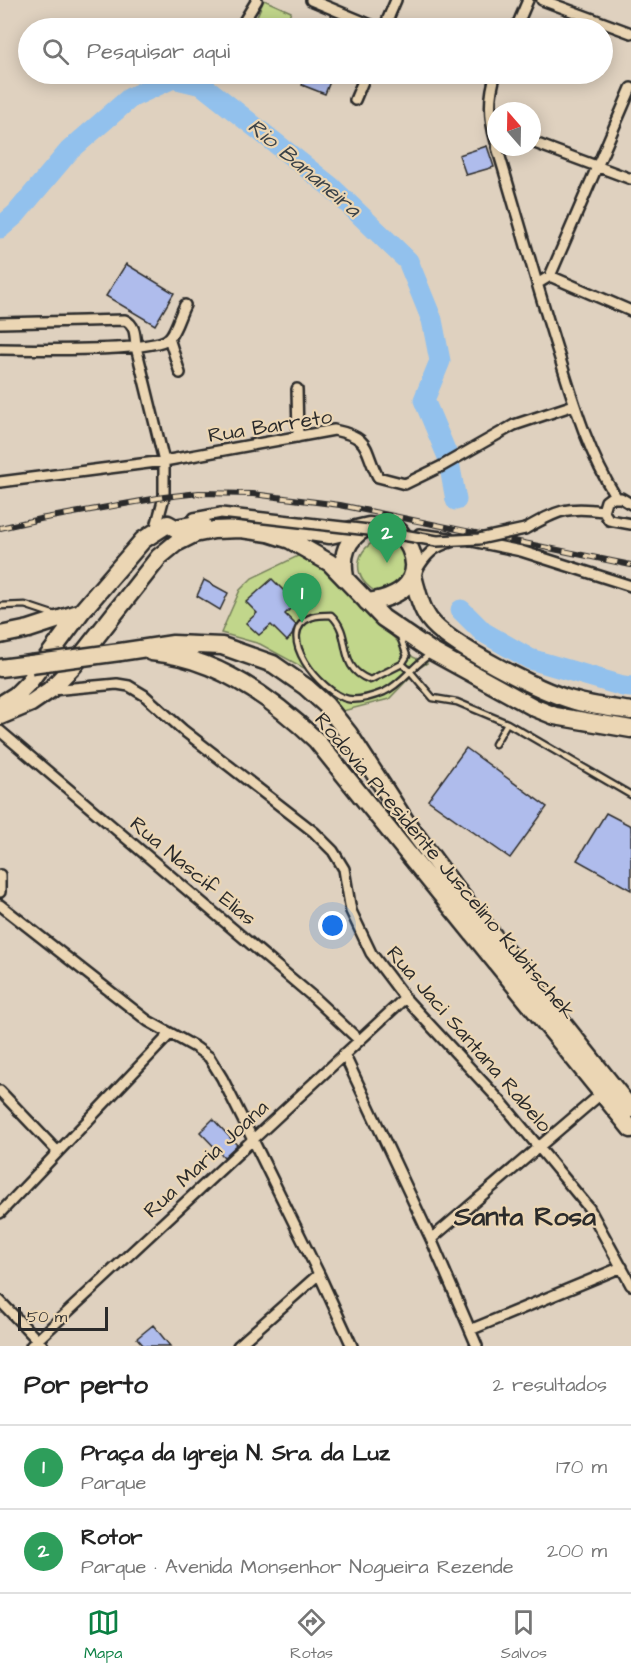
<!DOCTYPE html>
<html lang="pt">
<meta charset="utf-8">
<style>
body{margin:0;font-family:"Architects Daughter",sans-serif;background:#f2f2f2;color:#222}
.compass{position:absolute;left:487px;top:102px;width:54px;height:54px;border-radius:50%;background:#fff;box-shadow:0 3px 15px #0003;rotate:340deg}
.scale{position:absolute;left:18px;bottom:15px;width:90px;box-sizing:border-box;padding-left:6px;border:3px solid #2b2b2b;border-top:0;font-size:16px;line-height:21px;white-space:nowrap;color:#2b2b2b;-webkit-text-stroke:4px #ebd6b4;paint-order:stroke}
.you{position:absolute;left:333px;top:926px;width:21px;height:21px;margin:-15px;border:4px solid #fff;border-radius:50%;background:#1a73e8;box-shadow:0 0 0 9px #1a73e833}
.badge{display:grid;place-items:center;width:39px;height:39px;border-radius:50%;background:#0b8043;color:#fff;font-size:20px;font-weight:700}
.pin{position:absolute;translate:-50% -50px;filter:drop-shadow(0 2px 3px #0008)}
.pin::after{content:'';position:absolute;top:32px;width:21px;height:18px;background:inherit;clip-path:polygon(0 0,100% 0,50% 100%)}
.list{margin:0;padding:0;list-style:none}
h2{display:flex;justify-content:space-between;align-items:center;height:78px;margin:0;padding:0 24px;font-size:26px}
h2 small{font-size:20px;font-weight:400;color:#767676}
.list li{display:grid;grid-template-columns:39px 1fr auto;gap:18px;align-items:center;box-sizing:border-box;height:84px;padding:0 24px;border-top:2px solid #e0e0e0}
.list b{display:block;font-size:22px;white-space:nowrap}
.list p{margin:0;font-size:20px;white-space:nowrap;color:#767676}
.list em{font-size:20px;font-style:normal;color:#767676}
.icon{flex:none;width:33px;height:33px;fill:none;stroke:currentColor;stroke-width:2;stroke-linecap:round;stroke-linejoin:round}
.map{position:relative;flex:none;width:631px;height:1346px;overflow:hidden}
.search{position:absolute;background:#fff;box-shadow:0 3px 15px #0003;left:18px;right:18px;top:18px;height:66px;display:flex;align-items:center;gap:15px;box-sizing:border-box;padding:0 21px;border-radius:33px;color:#767676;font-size:22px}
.sheet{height:246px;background:#fff}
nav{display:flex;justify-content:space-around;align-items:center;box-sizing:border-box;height:84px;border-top:2px solid #e0e0e0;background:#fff;font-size:16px;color:#767676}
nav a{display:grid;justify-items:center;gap:3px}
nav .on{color:#0b8043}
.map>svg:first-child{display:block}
</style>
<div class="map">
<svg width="631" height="1346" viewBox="0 0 631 1346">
<rect width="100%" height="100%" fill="#dfd1bf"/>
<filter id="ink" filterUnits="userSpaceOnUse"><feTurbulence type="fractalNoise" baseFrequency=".0167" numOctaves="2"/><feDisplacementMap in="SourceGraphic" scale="12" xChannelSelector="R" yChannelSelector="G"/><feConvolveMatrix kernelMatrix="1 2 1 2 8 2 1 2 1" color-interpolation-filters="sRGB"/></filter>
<g filter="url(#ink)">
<path fill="#c1d68b" stroke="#76805b" stroke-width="1.5" d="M264,0L291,12L284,28H252Z
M385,537L395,538L404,542L413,578L381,594C349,581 352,546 385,537Z
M302,554L320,563L413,657L427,663L419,668L389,699L343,711L306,669L260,644L221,633L240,590L252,578Z"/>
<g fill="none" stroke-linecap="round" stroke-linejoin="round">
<path stroke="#92c1ed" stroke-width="21" d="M0,228L16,214L69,151L130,98L173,78L202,85L331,187L408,261L432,320L440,361L424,400L448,457L456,500
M461,610L483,632L530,659L623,686L631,687"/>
</g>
<path fill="#afbcec" stroke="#2b2b2b" stroke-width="1.5" d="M307,74H333L325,94L302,85Z
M487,146L494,167L466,175L459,155Z
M126,264L174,293L155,325L106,296Z
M272,579L296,603L285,614L296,625L292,635L287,641L271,625L259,635L246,623L257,613L246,602Z
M204,580L228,593L220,610L197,596Z
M466,748L547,807L510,858L428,800Z
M606,813L631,826V890L577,860Z
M213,1119L237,1145L224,1157L200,1132Z
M153,1325L170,1346H144L137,1338Z"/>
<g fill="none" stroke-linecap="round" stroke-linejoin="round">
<defs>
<path id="service" d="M0,606L25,605L55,615
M401,639L407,656L402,664L370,680C335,667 354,636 331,615C325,615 318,615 312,617C271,632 322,694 348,699C358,701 374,696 384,692C402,684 414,664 431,654
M402,664L409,670L433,698L457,702L507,723L631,795
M495,744L507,723"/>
<path id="minor" d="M311,0L378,28
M542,0L631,33
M240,28L257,0
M384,28L396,0
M516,28L528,0
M496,74C488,97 489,119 496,142
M355,100L366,74
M532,142L631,179
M497,147C517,214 536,282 557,349C573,400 587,451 616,497
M550,276L631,311
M537,284L550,276L631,88
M0,323L125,320C136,325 135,337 136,347L164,461V497L155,531
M169,338L180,373
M0,349C27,349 154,353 169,338C176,331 180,314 185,305
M297,389L298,437
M0,482L164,461L334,430C372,438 363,448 378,477L405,484L442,466L514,425L574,405
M631,504L621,498H610L606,501L603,511L609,520L631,524
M194,518L221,513
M525,529C557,511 565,506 603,511
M419,534L449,538
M472,541L521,551L631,586
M417,570C425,556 434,546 451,542
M52,690L117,684L129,686L144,695L183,730L314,832L333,851L344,869L351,911L371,953L405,998L503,1104L589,1208L631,1285
M0,731L312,996L359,1040
M0,875V892
M0,905L148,1021L195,1047L209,1057L222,1078L253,1140L319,1274L352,1346
M344,1054L431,1239L477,1346
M0,1091L57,1151
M0,1213L170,1034
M431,1239L602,1093
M0,1301L43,1346
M470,1330L622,1267
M31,1346L405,998
M238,1346L319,1274"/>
<path id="trunk" d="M275,527L330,535L369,526L399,531C429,569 412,596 367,602
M413,576C417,590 420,607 429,619C448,645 540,691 572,700C591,706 612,708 631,711
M345,577C341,556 346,539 366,528
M0,635L29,629L81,612
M120,652L173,644L222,646L273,664L306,687L326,705L349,734L406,822L452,884L631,1109
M151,652C215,657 271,697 316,740L631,1129
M0,668L31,664
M0,705L16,695L29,682L81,612L143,540L168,524L175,528L202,523
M0,716L31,703L50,690L74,665L159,557L176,543L194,534L214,530L241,529L268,533L290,540L330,563L383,618L433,652L535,708L555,716L631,729"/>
</defs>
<use href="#service" stroke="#2b2b2b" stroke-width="9"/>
<use href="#minor" stroke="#2b2b2b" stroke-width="14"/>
<use href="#trunk" stroke="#2b2b2b" stroke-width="21"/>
<use href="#service" stroke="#ebd6b4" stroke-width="4.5"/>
<use href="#minor" stroke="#ebd6b4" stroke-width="9"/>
<use href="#trunk" stroke="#ebd6b4" stroke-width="16"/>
<defs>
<path id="rail" d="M0,528L40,519L164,497L199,493L253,494L340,505L631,565"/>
</defs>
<use href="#rail" stroke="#2b2b2b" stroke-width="6"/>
<use href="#rail" stroke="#ebd6b4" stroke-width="4" stroke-dasharray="11" stroke-linecap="butt"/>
<defs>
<path id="minor-bridge" d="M221,513L386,532L437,541L479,539L525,529"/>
<path id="trunk-bridge" d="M31,664L120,652"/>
</defs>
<use href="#minor-bridge" stroke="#2b2b2b" stroke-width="14" stroke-linecap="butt"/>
<use href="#trunk-bridge" stroke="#2b2b2b" stroke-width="21" stroke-linecap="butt"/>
<use href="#minor-bridge" stroke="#ebd6b4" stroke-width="9"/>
<use href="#trunk-bridge" stroke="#ebd6b4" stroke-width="16"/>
</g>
</g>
<g text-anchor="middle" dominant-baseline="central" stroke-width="4.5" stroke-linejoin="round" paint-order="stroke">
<g font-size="21" fill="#2b2b2b" stroke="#ebd6b4">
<text transform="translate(270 426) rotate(-9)">Rua Barreto</text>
<text transform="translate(445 866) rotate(50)">Rodovia Presidente Juscelino Kubitschek</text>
<text transform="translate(193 871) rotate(40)">Rua Nascif Elias</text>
<text transform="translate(469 1039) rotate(49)">Rua Jaci Santana Rabelo</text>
<text transform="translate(206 1159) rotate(-43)">Rua Maria Joana</text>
</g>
<g font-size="22" font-style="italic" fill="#3a4248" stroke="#ebd6b4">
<text transform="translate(304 168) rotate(40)">Rio Bananeira</text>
</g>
<g font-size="27" font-weight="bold" fill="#2b2b2b" stroke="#ebd6b4">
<text x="525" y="1217">Santa Rosa</text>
</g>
</g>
</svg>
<svg class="compass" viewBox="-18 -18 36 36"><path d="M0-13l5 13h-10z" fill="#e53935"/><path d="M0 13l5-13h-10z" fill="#767676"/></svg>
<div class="scale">50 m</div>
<div class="you"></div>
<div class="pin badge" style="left:302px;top:623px;background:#2e9e5b">1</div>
<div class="pin badge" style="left:387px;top:563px;background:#2e9e5b">2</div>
<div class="search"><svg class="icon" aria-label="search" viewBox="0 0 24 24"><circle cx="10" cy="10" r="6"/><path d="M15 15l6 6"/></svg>Pesquisar aqui</div>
</div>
<section class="sheet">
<h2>Por perto<small>2 resultados</small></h2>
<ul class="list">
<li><span class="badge" style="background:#2e9e5b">1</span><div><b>Praça da Igreja N. Sra. da Luz</b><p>Parque</p></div><em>170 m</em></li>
<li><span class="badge" style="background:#2e9e5b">2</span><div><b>Rotor</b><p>Parque · Avenida Monsenhor Nogueira Rezende</p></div><em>200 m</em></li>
</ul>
</section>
<nav>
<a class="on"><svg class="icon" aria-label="map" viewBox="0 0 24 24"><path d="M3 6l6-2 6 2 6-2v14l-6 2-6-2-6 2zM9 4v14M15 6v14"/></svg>Mapa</a>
<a><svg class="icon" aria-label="directions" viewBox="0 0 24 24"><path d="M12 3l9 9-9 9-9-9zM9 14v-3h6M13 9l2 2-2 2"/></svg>Rotas</a>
<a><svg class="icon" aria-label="saved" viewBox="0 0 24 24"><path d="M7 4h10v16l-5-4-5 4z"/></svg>Salvos</a>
</nav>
